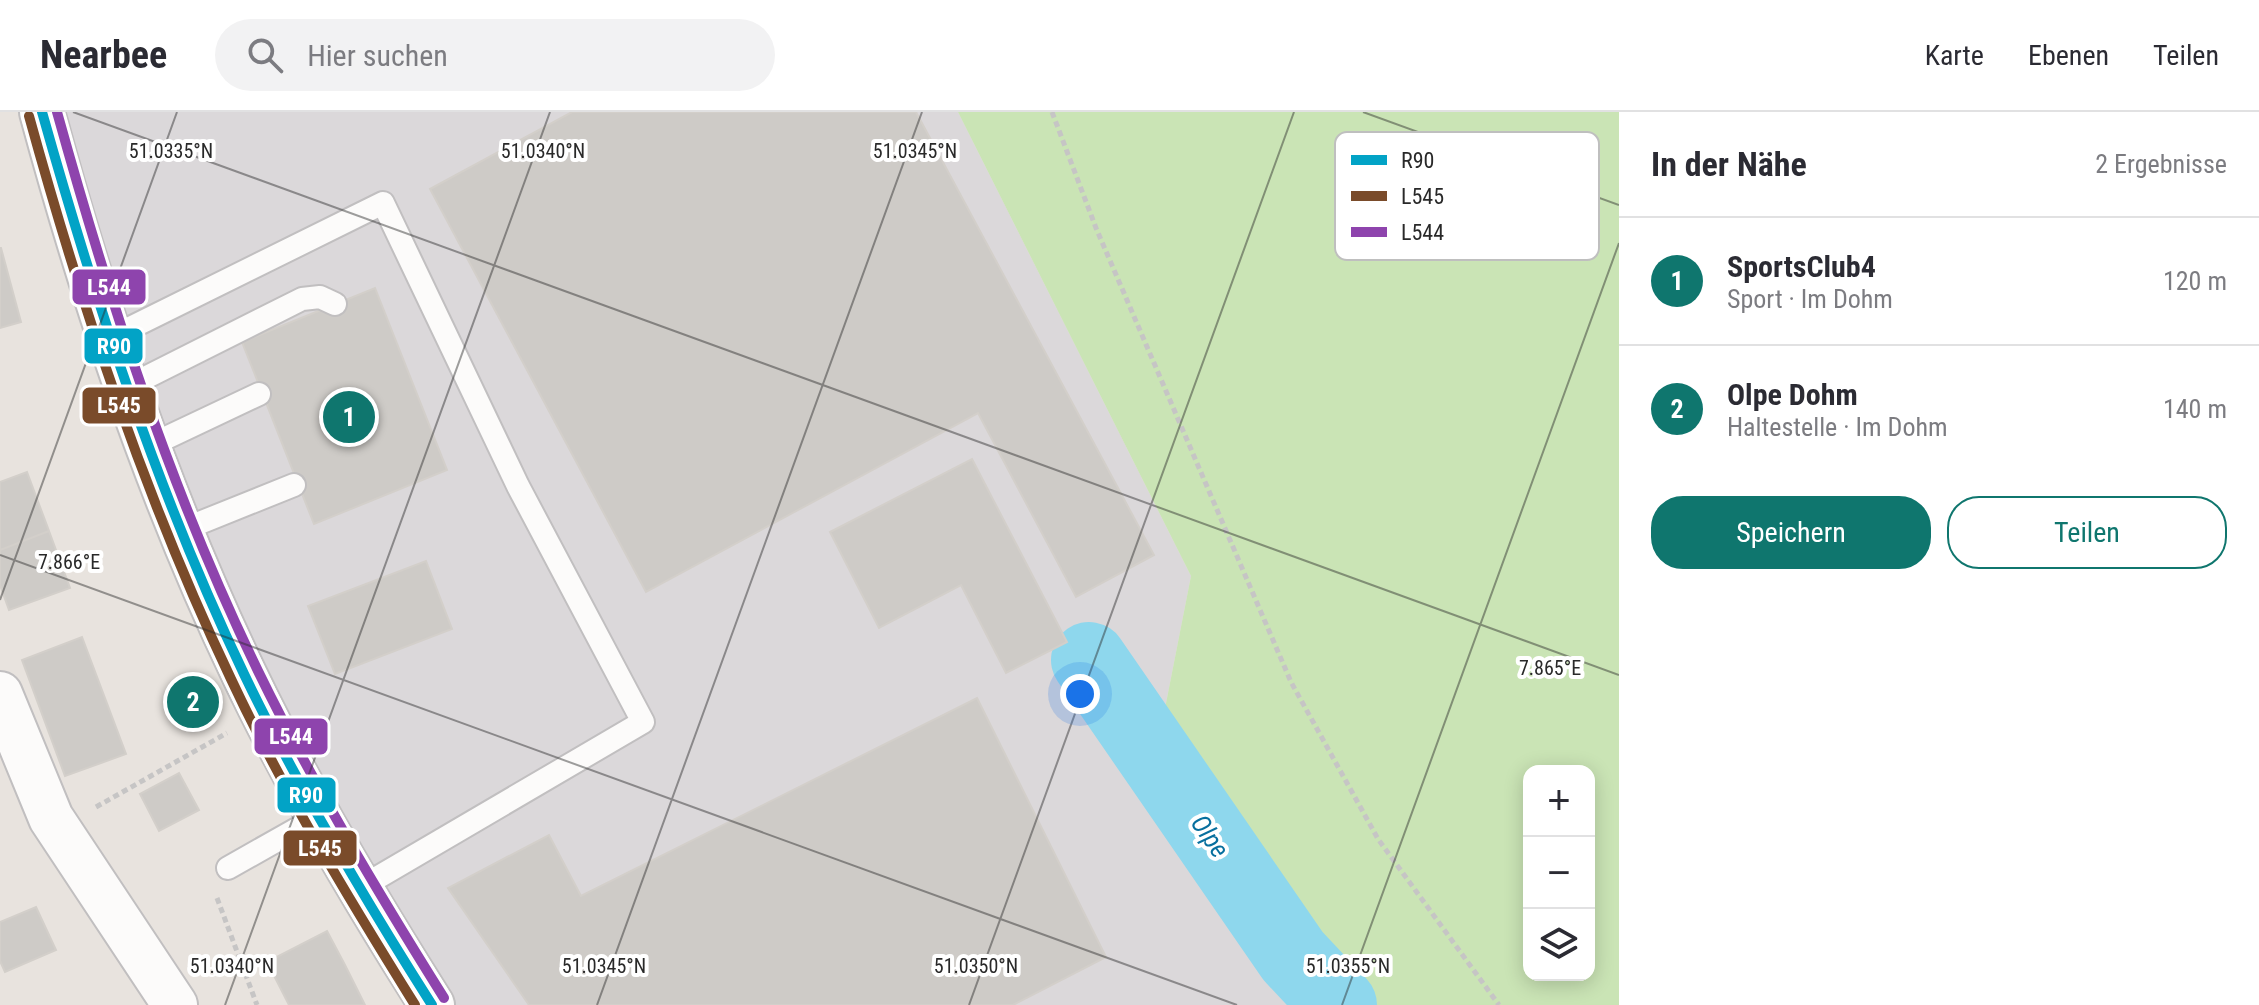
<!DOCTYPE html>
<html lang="de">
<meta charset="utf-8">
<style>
body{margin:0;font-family:"Roboto Condensed",sans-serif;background:#f2f2f3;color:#2b2b33}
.controls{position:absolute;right:24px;bottom:24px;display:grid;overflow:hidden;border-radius:16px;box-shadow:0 4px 20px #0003}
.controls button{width:72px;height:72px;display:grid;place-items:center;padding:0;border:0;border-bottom:2px solid #e1e1e2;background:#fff;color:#2b2b33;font:40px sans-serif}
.you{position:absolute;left:1080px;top:582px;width:28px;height:28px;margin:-20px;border:6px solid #fff;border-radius:50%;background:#1a73e8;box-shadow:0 0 0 12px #1a73e833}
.badge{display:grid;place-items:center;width:52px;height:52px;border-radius:50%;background:#0f766e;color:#fff;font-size:26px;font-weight:700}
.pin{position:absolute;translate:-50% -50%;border:4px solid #fff;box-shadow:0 2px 8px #0006}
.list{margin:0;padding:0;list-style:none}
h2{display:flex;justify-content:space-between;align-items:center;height:104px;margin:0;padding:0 32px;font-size:34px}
h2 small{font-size:26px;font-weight:400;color:#7c7c81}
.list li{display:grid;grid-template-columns:52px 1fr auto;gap:24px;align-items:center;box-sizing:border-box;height:128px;padding:0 32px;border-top:2px solid #e1e1e2}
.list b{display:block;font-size:30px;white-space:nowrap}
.list p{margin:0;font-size:26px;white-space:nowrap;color:#7c7c81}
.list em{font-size:26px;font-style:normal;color:#7c7c81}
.actions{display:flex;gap:16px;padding:24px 32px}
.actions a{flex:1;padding:18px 0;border:2px solid #0f766e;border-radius:32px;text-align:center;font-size:28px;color:#0f766e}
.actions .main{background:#0f766e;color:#fff}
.icon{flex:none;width:44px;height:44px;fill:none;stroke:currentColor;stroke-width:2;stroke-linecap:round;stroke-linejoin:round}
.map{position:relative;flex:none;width:1619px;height:893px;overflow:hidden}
header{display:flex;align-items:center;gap:48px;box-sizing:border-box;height:112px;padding:0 40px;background:#fff;border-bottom:2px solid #e1e1e2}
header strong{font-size:38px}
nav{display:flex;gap:44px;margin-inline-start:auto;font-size:28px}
.search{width:560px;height:72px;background:#f2f2f3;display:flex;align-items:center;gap:20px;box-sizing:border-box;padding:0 28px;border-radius:44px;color:#7c7c81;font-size:30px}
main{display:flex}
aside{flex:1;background:#fff}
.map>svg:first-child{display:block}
</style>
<header>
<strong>Nearbee</strong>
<div class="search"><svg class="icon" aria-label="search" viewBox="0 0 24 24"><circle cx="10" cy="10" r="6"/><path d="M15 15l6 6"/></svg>Hier suchen</div>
<nav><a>Karte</a><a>Ebenen</a><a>Teilen</a></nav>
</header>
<main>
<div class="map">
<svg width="1619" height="893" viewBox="0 0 1619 893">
<rect width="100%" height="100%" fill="#e8e3de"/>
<path fill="#dbd8da" d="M42,0H958L1191,464L1147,688L1303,893H432L244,563Z"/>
<path fill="#cae4b5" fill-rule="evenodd" d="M958,0H1619V893H1303L1147,688L1191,464ZM1529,659H1589V863H1529Z"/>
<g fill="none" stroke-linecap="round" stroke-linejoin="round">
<path stroke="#8ed7ed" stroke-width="76" d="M1089,548L1293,844L1339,893"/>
</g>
<path fill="#cecbc7" stroke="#d3cfca" stroke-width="2" d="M572,0H916L1154,443L1076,485L978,301L646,480L430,77Z
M1,136L21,210L0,216V136Z
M375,176L447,358L314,412L242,230Z
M972,347L1067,530L1006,561L961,473L879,516L830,420Z
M27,360L49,419L0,438V370Z
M49,419L70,476L9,498L0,473V438Z
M426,449L452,517L335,562L308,494Z
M82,525L126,642L65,664L22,548Z
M977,586L1106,845L1013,893H529L448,776L549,723L581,784Z
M179,661L199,698L159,719L140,682Z
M36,795L56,838L5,860L0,849V810Z
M327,819L345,853L365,893H289L267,850Z"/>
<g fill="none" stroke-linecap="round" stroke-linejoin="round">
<defs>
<path id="lane" d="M110,226L383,91L518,374L643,610L358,777
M127,275L302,187L320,185L335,192
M149,334L259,282
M182,418L294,373
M228,756L320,704"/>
<path id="street" d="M0,582L51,706L175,893"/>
<path id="secondary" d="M42,0C94,192 158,383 244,562C299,677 364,786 432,893"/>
</defs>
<use href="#lane" stroke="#c1bfc0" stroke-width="26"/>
<use href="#street" stroke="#c1bfc0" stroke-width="48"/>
<use href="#secondary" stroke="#c1bfc0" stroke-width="48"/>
<path stroke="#c6c5c5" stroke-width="5" stroke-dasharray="6 4" stroke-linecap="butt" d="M1052,0L1096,116L1291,570L1378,727L1499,893
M96,695L227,621
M217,786L257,893"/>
<use href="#lane" stroke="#fcfbfa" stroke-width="22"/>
<use href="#street" stroke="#fcfbfa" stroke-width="44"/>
<use href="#secondary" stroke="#fcfbfa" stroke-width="44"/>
<defs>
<path id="bus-1" d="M42,0C96,192 158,382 244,562C299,677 364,786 432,893"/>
<path id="bus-2" d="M29,4C82,196 145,386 231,567C284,680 349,787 415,893"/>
<path id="bus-3" d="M57,0C110,191 171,380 258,559C313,672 377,779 444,886"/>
</defs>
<use href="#bus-1" stroke="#fff" stroke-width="16"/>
<use href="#bus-2" stroke="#fff" stroke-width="16"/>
<use href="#bus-3" stroke="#fff" stroke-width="16"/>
<use href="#bus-1" stroke="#02a3c6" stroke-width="10"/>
<use href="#bus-2" stroke="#7a4b2a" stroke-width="10"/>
<use href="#bus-3" stroke="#8e44ad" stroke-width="10"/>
</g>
<path fill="none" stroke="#292929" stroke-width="2" stroke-opacity="0.45" d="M73,0L1619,563M1363,0L1619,93M0,443L1237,893M0,488L177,0M225,893L550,0M597,893L922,0M969,893L1294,0M1342,893L1619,131"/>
<g text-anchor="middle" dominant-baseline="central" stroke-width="8" stroke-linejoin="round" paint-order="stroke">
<g font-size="26" font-style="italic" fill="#076f9e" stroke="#fff">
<text transform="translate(1210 724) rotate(55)">Olpe</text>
</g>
</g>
<rect x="1335" y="20" width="264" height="128" rx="12" fill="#fff" stroke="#bfbfbf" stroke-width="2"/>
<rect x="1351" y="43" width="36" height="10" fill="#02a3c6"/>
<rect x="1351" y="79" width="36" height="10" fill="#7a4b2a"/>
<rect x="1351" y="115" width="36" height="10" fill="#8e44ad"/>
<g font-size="22" fill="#292929">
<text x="1401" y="56">R90</text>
<text x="1401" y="92">L545</text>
<text x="1401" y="128">L544</text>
</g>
<g font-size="20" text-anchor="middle" fill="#292929" stroke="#fff" stroke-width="8" stroke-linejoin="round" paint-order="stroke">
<text x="171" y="46">51.0335°N</text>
<text x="543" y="46">51.0340°N</text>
<text x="915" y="46">51.0345°N</text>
<text x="69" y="457">7.866°E</text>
<text x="1550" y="563">7.865°E</text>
<text x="232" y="861">51.0340°N</text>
<text x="604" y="861">51.0345°N</text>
<text x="976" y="861">51.0350°N</text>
<text x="1348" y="861">51.0355°N</text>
</g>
<g stroke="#fff" stroke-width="3">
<rect x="71" y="156" width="76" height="38" rx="8" fill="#8e44ad"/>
<rect x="83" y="215" width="61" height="38" rx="8" fill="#02a3c6"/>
<rect x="81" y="274" width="76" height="39" rx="8" fill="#7a4b2a"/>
<rect x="253" y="605" width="76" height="39" rx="8" fill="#8e44ad"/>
<rect x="276" y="664" width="61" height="38" rx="8" fill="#02a3c6"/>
<rect x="282" y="717" width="76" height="38" rx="8" fill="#7a4b2a"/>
</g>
<g font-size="22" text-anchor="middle" font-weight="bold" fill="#fff">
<text x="109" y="183">L544</text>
<text x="114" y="242">R90</text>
<text x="119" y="301">L545</text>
<text x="291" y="632">L544</text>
<text x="306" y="691">R90</text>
<text x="320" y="744">L545</text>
</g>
</svg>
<div class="controls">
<button>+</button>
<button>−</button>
<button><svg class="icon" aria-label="layers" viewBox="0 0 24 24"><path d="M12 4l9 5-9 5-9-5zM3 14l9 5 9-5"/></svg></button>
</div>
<div class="you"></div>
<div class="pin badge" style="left:349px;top:305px">1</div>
<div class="pin badge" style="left:193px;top:590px">2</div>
</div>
<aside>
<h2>In der Nähe<small>2 Ergebnisse</small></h2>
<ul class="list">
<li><span class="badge">1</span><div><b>SportsClub4</b><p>Sport · Im Dohm</p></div><em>120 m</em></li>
<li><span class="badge">2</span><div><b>Olpe Dohm</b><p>Haltestelle · Im Dohm</p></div><em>140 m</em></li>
</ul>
<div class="actions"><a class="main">Speichern</a><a>Teilen</a></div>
</aside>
</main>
